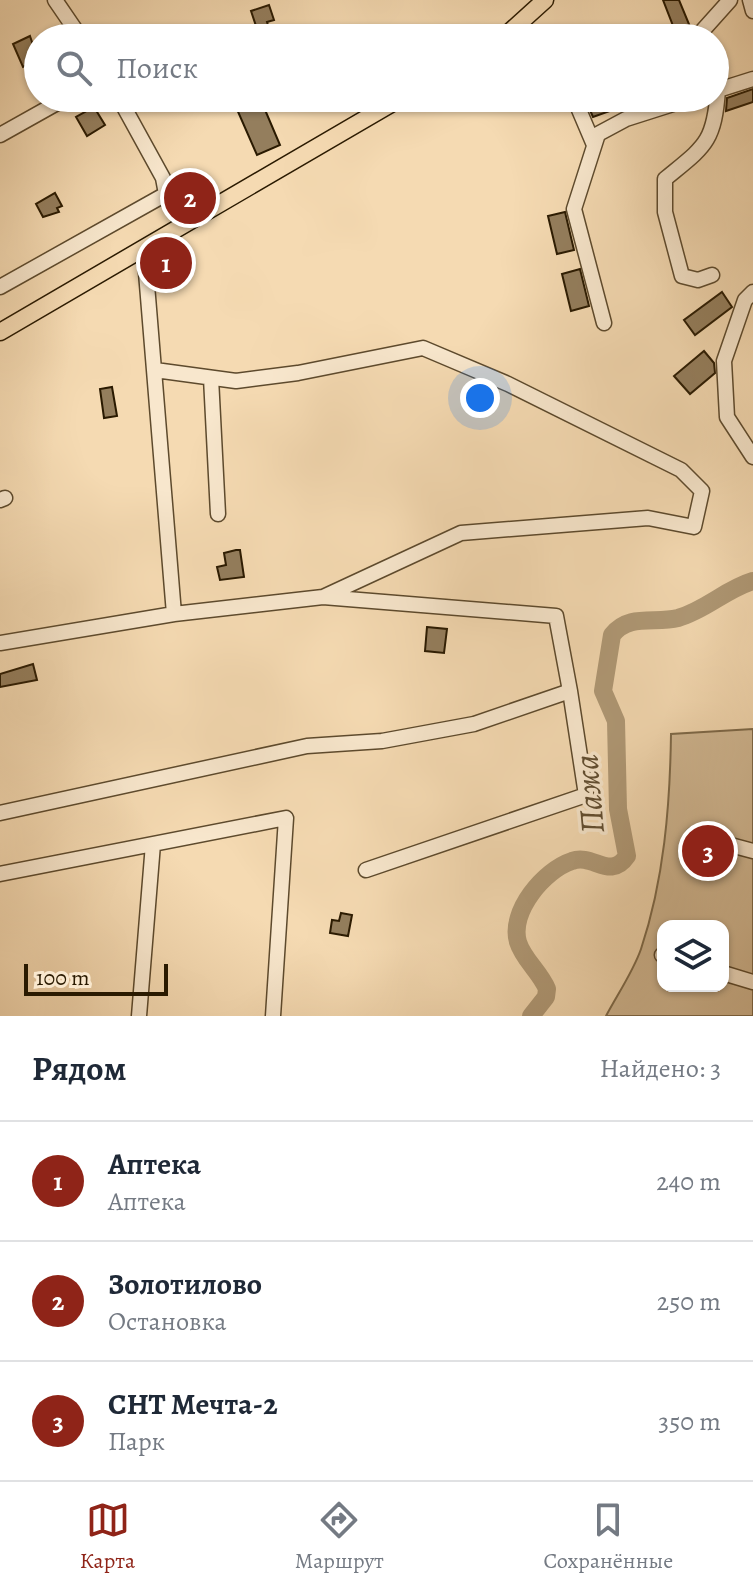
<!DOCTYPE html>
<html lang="ru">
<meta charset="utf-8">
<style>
body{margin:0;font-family:Alegreya,serif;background:#f2f2f3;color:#1f2937}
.controls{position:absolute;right:24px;bottom:24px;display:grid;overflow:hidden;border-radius:16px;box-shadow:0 2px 6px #0004}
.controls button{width:72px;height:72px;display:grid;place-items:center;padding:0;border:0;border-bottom:2px solid #e0e1e3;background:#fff;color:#1f2937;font:40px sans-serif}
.scale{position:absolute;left:24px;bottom:20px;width:144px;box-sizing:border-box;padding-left:8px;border:4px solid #2a1a01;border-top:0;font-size:22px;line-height:28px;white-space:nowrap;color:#2a1a01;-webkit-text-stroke:6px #f8e7cd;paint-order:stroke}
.you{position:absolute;left:480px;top:398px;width:28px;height:28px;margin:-20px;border:6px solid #fff;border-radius:50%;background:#1a73e8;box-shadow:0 0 0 12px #1a73e833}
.badge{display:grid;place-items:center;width:52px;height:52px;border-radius:50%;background:#8f2418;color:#fff;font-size:26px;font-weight:700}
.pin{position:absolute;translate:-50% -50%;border:4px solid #fff;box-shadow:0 2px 8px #0006}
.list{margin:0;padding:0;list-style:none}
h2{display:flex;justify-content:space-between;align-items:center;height:104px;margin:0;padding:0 32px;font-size:34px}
h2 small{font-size:26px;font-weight:400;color:#747a83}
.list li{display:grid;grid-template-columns:52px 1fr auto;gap:24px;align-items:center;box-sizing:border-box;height:120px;padding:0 32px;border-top:2px solid #e0e1e3}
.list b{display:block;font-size:30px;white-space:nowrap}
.list p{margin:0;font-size:26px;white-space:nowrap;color:#747a83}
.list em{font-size:26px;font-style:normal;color:#747a83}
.icon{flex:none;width:44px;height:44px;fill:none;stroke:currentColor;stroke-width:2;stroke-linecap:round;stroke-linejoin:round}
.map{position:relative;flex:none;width:753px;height:1016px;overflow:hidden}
.search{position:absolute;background:#fff;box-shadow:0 2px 6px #0004;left:24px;right:24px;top:24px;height:88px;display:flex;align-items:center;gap:20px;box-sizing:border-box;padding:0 28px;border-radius:44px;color:#747a83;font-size:30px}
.sheet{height:464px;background:#fff}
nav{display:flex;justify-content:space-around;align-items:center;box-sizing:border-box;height:112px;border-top:2px solid #e0e1e3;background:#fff;font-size:22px;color:#747a83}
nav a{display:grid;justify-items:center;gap:4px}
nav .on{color:#8f2418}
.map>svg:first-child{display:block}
</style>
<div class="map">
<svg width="753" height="1016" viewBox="0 0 753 1016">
<rect width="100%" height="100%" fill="#f5dab2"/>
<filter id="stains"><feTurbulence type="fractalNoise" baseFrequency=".0025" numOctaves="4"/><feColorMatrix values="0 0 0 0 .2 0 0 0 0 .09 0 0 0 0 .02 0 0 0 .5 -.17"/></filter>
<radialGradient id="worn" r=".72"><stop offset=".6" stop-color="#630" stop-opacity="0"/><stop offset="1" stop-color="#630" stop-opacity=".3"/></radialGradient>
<path fill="#d2b994" stroke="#7e6a4a" stroke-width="2" fill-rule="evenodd" d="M753,729V1016H606C617,995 633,972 641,949C664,880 670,806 671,734ZM663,926H723V986H663Z"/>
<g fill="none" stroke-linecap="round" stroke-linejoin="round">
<path stroke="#b09976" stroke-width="18" d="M531,1016L546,997L547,989C540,972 523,959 518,942C509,912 544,870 572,861C593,853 610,881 627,856L618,809L616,721L603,691L612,635C629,613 655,624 678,618C706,610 726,589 753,581"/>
</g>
<path fill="#947e5d" stroke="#2a1a01" stroke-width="2" d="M663,0H679L691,29L688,32L677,36Z
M269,5L274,20L267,22L272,38H260L251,11Z
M30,36L38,60L23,67L13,44Z
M753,89V102L726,111L727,98Z
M232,98H260L280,145L257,155Z
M593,98H643V99L593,117L586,101Z
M94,107L105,125L87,136L76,117Z
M55,193L62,206L57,208L59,212L43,217L36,204Z
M565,212L574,250L557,254L548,216Z
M580,269L589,306L571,311L562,274Z
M722,292L732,307L695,335L684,320Z
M704,351L714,363L715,373L690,394L674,376Z
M112,387L117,416L104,418L100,389Z
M236,550H240L244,577L220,580L217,567L226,565L224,553Z
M427,627L447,629L444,653L425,651Z
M33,664L37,680L0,687V674Z
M341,913L352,915L348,936L330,933L332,920L339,921Z"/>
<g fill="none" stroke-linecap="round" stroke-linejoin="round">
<defs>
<path id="minor" d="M55,0L81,38
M750,0L753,11
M696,38L730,0
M715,91L753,79
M574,98L594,145
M0,135L66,98
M144,248L174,614
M712,275L698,280L682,276L665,212V179C705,146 714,143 718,90
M0,287L166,194L163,178L119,98
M753,292L745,300L724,361L727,417L753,457
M604,323L574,209L598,134L626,119L692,98
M155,370L236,381L298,373L423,348L508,384L681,470L702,491L694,527L648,518L461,533L323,597
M211,378L218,514
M0,500L5,498
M0,643L174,614L323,597L556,616L570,691
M0,813L307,746L382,741L474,724L570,691L586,795L366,870
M693,835L753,851
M0,874L286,818L273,1016
M662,955H663
M723,973L753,982
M139,1016L153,844"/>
<path id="major" d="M503,38L545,0
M0,332L401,98"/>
</defs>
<use href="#minor" stroke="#5d4a2d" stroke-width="17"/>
<use href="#major" stroke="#2a1a01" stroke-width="19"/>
<use href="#minor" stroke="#f8e7cd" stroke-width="14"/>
<use href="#major" stroke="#f5dab2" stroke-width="16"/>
</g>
<g text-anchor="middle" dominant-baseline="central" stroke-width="7" stroke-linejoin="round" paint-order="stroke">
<g font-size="34" font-style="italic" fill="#604d30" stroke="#f8e7cd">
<text transform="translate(589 794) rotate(-95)">Пажа</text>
</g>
</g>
<rect width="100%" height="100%" filter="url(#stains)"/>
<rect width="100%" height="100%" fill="url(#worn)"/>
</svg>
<div class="controls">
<button><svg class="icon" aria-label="layers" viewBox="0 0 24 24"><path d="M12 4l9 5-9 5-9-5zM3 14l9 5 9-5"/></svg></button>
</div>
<div class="scale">100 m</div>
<div class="you"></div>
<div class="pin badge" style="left:166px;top:263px">1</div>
<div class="pin badge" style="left:190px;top:198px">2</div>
<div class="pin badge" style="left:708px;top:851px">3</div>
<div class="search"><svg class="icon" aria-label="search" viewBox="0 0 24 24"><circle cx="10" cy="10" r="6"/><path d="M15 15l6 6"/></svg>Поиск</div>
</div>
<section class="sheet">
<h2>Рядом<small>Найдено: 3</small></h2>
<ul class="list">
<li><span class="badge">1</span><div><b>Аптека</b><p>Аптека</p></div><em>240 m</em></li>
<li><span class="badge">2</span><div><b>Золотилово</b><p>Остановка</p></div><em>250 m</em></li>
<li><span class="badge">3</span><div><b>СНТ Мечта-2</b><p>Парк</p></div><em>350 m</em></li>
</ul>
</section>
<nav>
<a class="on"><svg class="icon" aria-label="map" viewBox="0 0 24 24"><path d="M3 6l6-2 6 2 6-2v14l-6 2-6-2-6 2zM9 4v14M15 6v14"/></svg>Карта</a>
<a><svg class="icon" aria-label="directions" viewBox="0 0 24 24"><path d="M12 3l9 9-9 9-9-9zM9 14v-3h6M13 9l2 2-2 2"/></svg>Маршрут</a>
<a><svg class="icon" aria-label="saved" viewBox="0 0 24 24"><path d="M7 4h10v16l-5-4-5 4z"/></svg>Сохранённые</a>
</nav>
